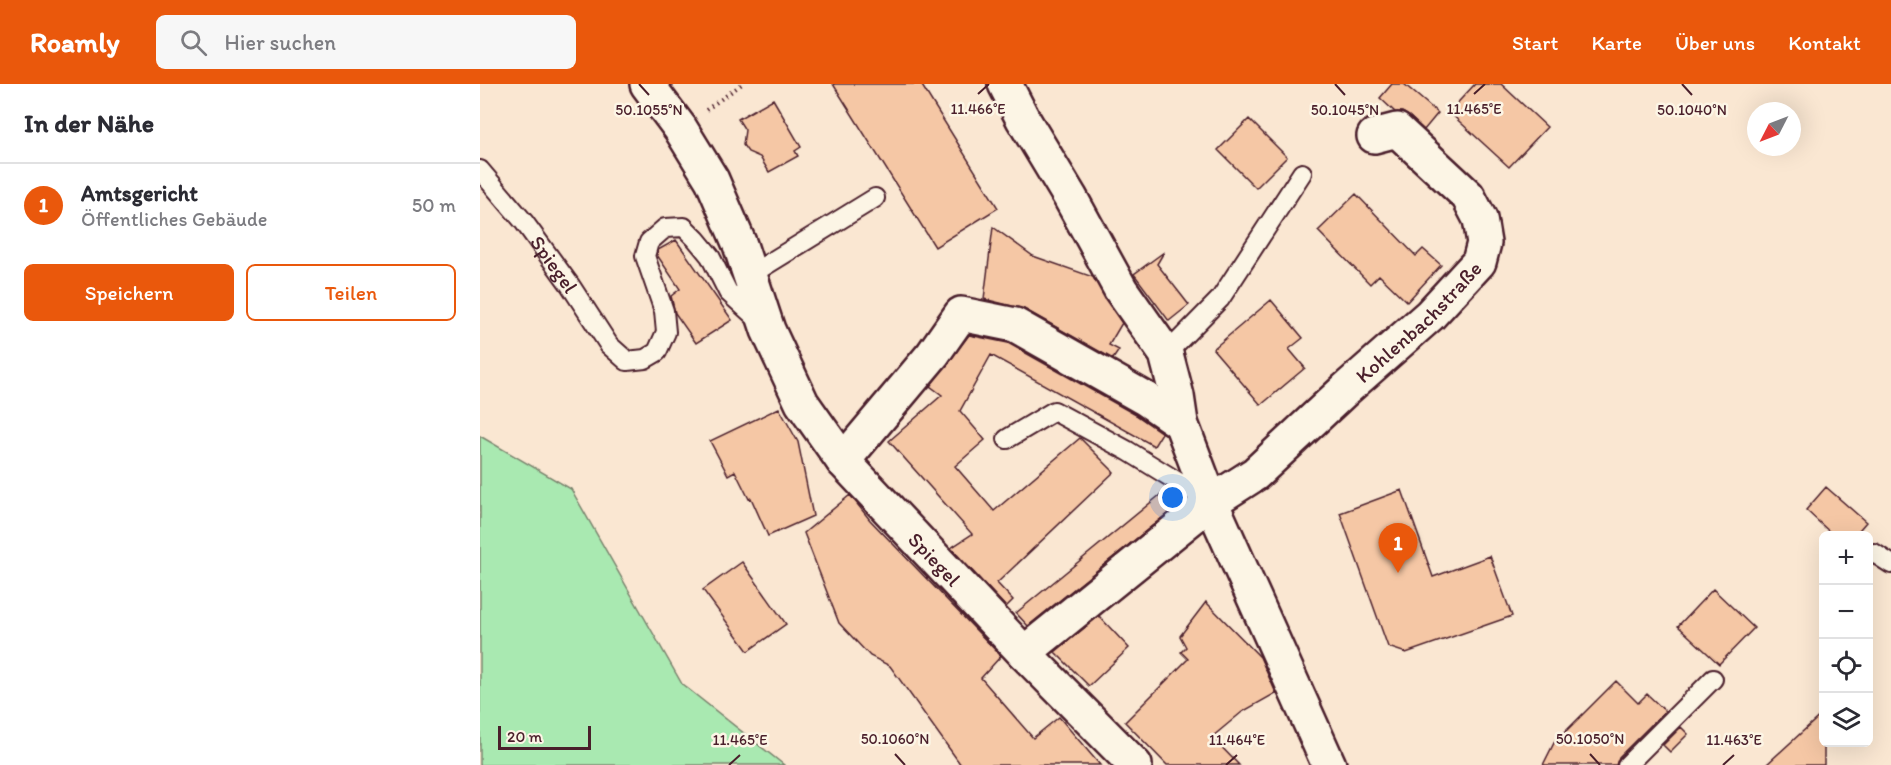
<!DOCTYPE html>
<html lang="de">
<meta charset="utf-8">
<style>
body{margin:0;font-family:Itim,sans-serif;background:#f7f7f7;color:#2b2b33}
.controls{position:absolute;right:18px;bottom:18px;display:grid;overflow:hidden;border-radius:9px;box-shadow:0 6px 24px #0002}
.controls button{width:54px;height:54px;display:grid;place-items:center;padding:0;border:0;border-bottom:2px solid #e1e1e2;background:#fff;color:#2b2b33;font:30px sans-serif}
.compass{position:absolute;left:1267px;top:18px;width:54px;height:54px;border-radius:50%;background:#fff;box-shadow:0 6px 24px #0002;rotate:228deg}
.scale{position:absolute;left:18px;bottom:15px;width:93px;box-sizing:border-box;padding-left:6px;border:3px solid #4a1f2b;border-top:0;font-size:16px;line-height:21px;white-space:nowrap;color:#4a1f2b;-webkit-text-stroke:4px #fcf5e5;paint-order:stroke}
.you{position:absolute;left:693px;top:414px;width:21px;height:21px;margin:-15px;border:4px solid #fff;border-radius:50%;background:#1a73e8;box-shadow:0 0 0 9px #1a73e833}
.badge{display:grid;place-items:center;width:39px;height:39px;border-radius:50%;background:#ea580c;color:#fff;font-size:20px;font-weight:700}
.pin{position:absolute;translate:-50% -50px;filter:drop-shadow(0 2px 3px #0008)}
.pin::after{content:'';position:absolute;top:32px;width:21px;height:18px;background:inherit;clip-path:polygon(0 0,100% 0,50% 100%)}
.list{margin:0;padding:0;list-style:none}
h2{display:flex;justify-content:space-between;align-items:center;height:78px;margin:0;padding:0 24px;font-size:26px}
h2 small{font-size:20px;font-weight:400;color:#7c7c81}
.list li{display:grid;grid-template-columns:39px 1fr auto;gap:18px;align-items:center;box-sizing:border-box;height:84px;padding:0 24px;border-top:2px solid #e1e1e2}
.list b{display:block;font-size:22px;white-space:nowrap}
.list p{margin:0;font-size:20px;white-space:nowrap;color:#7c7c81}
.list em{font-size:20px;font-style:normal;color:#7c7c81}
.actions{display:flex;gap:12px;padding:18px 24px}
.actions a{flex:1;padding:14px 0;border:2px solid #ea580c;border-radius:9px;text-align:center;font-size:21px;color:#ea580c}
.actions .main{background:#ea580c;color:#fff}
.icon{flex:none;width:33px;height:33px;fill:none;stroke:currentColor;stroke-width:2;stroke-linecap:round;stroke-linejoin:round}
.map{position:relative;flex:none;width:1411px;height:681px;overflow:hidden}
header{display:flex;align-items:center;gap:36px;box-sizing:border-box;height:84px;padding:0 30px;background:#ea580c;color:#fff}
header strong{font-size:28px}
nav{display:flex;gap:33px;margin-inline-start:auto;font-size:21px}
.search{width:420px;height:54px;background:#f7f7f7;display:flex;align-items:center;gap:15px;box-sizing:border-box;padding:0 21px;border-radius:9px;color:#7c7c81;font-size:22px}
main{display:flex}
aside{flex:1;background:#fff}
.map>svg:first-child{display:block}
</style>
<header>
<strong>Roamly</strong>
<div class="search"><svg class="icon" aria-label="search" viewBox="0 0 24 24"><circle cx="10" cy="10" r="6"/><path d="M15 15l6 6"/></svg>Hier suchen</div>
<nav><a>Start</a><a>Karte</a><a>Über uns</a><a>Kontakt</a></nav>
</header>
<main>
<aside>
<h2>In der Nähe<small></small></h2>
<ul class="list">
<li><span class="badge">1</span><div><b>Amtsgericht</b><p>Öffentliches Gebäude</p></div><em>50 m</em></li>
</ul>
<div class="actions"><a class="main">Speichern</a><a>Teilen</a></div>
</aside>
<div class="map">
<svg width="1411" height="681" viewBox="0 0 1411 681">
<rect width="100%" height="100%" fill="#fae7d2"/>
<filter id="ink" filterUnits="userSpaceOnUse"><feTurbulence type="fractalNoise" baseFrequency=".0167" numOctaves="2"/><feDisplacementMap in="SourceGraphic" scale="12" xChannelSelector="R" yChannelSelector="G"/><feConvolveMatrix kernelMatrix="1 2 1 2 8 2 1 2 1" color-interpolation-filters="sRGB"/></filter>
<g filter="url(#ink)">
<path fill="#a9e9b1" stroke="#7a846e" stroke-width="1.5" d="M0,352L91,405L202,600L304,681H0Z"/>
<path fill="#f5c7a5" stroke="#4a1f2b" stroke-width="1.5" d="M353,0H441L518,124L455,163Z
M912,0H924L958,29L944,46L929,32L922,28H915L900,14Z
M995,0H1021L1067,43L1029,83L969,28Z
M293,15L321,63L315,67L318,72L289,88L280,73L268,68L263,61L265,46L258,35Z
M769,35L807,73L776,104L738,66Z
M876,110L936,172L943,165L961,181L927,218L899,191L890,200L838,147Z
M513,143L553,172L613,193L642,239L629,261L639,266L633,275L544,225L504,215Z
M196,156L252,236L216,259L195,229L191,212L200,205L177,171L178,166Z
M684,168L677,180L709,221L689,237L654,190Z
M791,216L823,254L809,265L825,284L781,321L733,265Z
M489,251L528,259L656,331L682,349L674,362L511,271L480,327L505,356L475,382L514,427L600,354L634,388L517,499L533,516L526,523L471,464L492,450L409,357L462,311L450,302Z
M299,324L318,358L333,432L288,452L271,414L269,415L255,387L248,391L230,357Z
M1346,403L1386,438L1374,452H1354L1326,426Z
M686,406L698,421L548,542L536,529Z
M922,406L953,493L1010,472L1032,532L926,569L908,563L860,429Z
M370,411L390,436L521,572L501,594L553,654L579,633L620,681H481L410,582L390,572L359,539L324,449Z
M262,478L306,540L268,567L223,506Z
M1233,505L1274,544L1239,580L1198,542Z
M726,518L780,573L796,609L762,628L732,653L759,681H687L645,638L708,575L701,568L706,563L700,552Z
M619,532L649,564L609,602L575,568Z
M1136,597L1158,619L1167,610L1185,627L1139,673L1136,681H1063L1074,659Z
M1344,628V681H1286Z
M1201,643L1208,650L1190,668L1183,661Z"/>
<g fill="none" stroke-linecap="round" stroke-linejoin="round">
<defs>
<g id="service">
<path id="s1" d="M0,86L44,138L90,201L129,261L147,277L165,275L177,268L186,248L184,227L165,172L169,158L185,144L204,143L216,155L230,172L248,208L281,238"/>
<path d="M270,191L395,114"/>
<path d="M686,270L740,215L822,89"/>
<path d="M527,355L574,327L648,367L729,417"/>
<path d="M1394,469L1411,480"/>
<path d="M1147,681L1233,595"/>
</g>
<g id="minor">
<path d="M525,0L543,35L590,113L641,206L686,270L697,312L701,339L731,418L849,681"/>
<path d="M363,377L453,270L481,230L535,241L666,315L701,339"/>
<path id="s2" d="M544,569L731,418L775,390L866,305L950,231L999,178L1004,159L1000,135L988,112L917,46L894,52"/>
</g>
<g id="tertiary">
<path id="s3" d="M167,0L200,44L232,96L260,161L288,246L322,319L363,377L544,569L655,681"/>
</g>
</defs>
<use href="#service" stroke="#4a1f2b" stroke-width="22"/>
<use href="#minor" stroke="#4a1f2b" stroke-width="38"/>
<use href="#tertiary" stroke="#4a1f2b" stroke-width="38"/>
<path stroke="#4a1f2b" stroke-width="4" stroke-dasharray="1.5 4.5" stroke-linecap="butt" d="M226,26L262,0"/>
<use href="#service" stroke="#fcf5e5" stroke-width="18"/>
<use href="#minor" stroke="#fcf5e5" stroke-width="33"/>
<use href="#tertiary" stroke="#fcf5e5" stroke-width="33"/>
</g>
</g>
<path fill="none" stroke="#4a1f2b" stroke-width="2" d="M159,0L169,11M855,0L865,11M1202,0L1212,11M498,10L509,0M994,10L1005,0M415,670L425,681M1110,670L1120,681M249,681L260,671M746,681L757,671M1243,681L1254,671"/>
<g text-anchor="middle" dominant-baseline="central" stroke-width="5" stroke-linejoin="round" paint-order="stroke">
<g font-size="21" fill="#4a1f2b" stroke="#fcf5e5">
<text stroke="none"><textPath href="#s1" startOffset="120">Spiegel</textPath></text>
<text stroke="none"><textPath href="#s2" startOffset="516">Kohlenbachstraße</textPath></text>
<text stroke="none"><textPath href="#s3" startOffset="562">Spiegel</textPath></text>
</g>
</g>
<g font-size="15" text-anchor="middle" fill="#4a1f2b" stroke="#fcf5e5" stroke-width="5" stroke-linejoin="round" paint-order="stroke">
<text x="498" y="30">11.466°E</text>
<text x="994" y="30">11.465°E</text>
<text x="865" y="31">50.1045°N</text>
<text x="1212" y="31">50.1040°N</text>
<text x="169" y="31">50.1055°N</text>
<text x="415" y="660">50.1060°N</text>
<text x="1110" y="660">50.1050°N</text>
<text x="260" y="661">11.465°E</text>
<text x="757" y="661">11.464°E</text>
<text x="1254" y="661">11.463°E</text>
</g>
</svg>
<div class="controls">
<button>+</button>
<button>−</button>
<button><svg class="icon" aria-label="locate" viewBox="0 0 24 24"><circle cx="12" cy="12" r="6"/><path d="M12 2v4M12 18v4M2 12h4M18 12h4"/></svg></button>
<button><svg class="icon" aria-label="layers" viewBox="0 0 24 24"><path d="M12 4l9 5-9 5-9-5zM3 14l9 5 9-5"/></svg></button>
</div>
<svg class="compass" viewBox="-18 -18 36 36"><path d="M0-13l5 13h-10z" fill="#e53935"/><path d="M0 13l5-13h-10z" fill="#7c7c81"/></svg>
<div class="scale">20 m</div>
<div class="you"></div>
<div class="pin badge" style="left:918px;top:489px">1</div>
</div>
</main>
